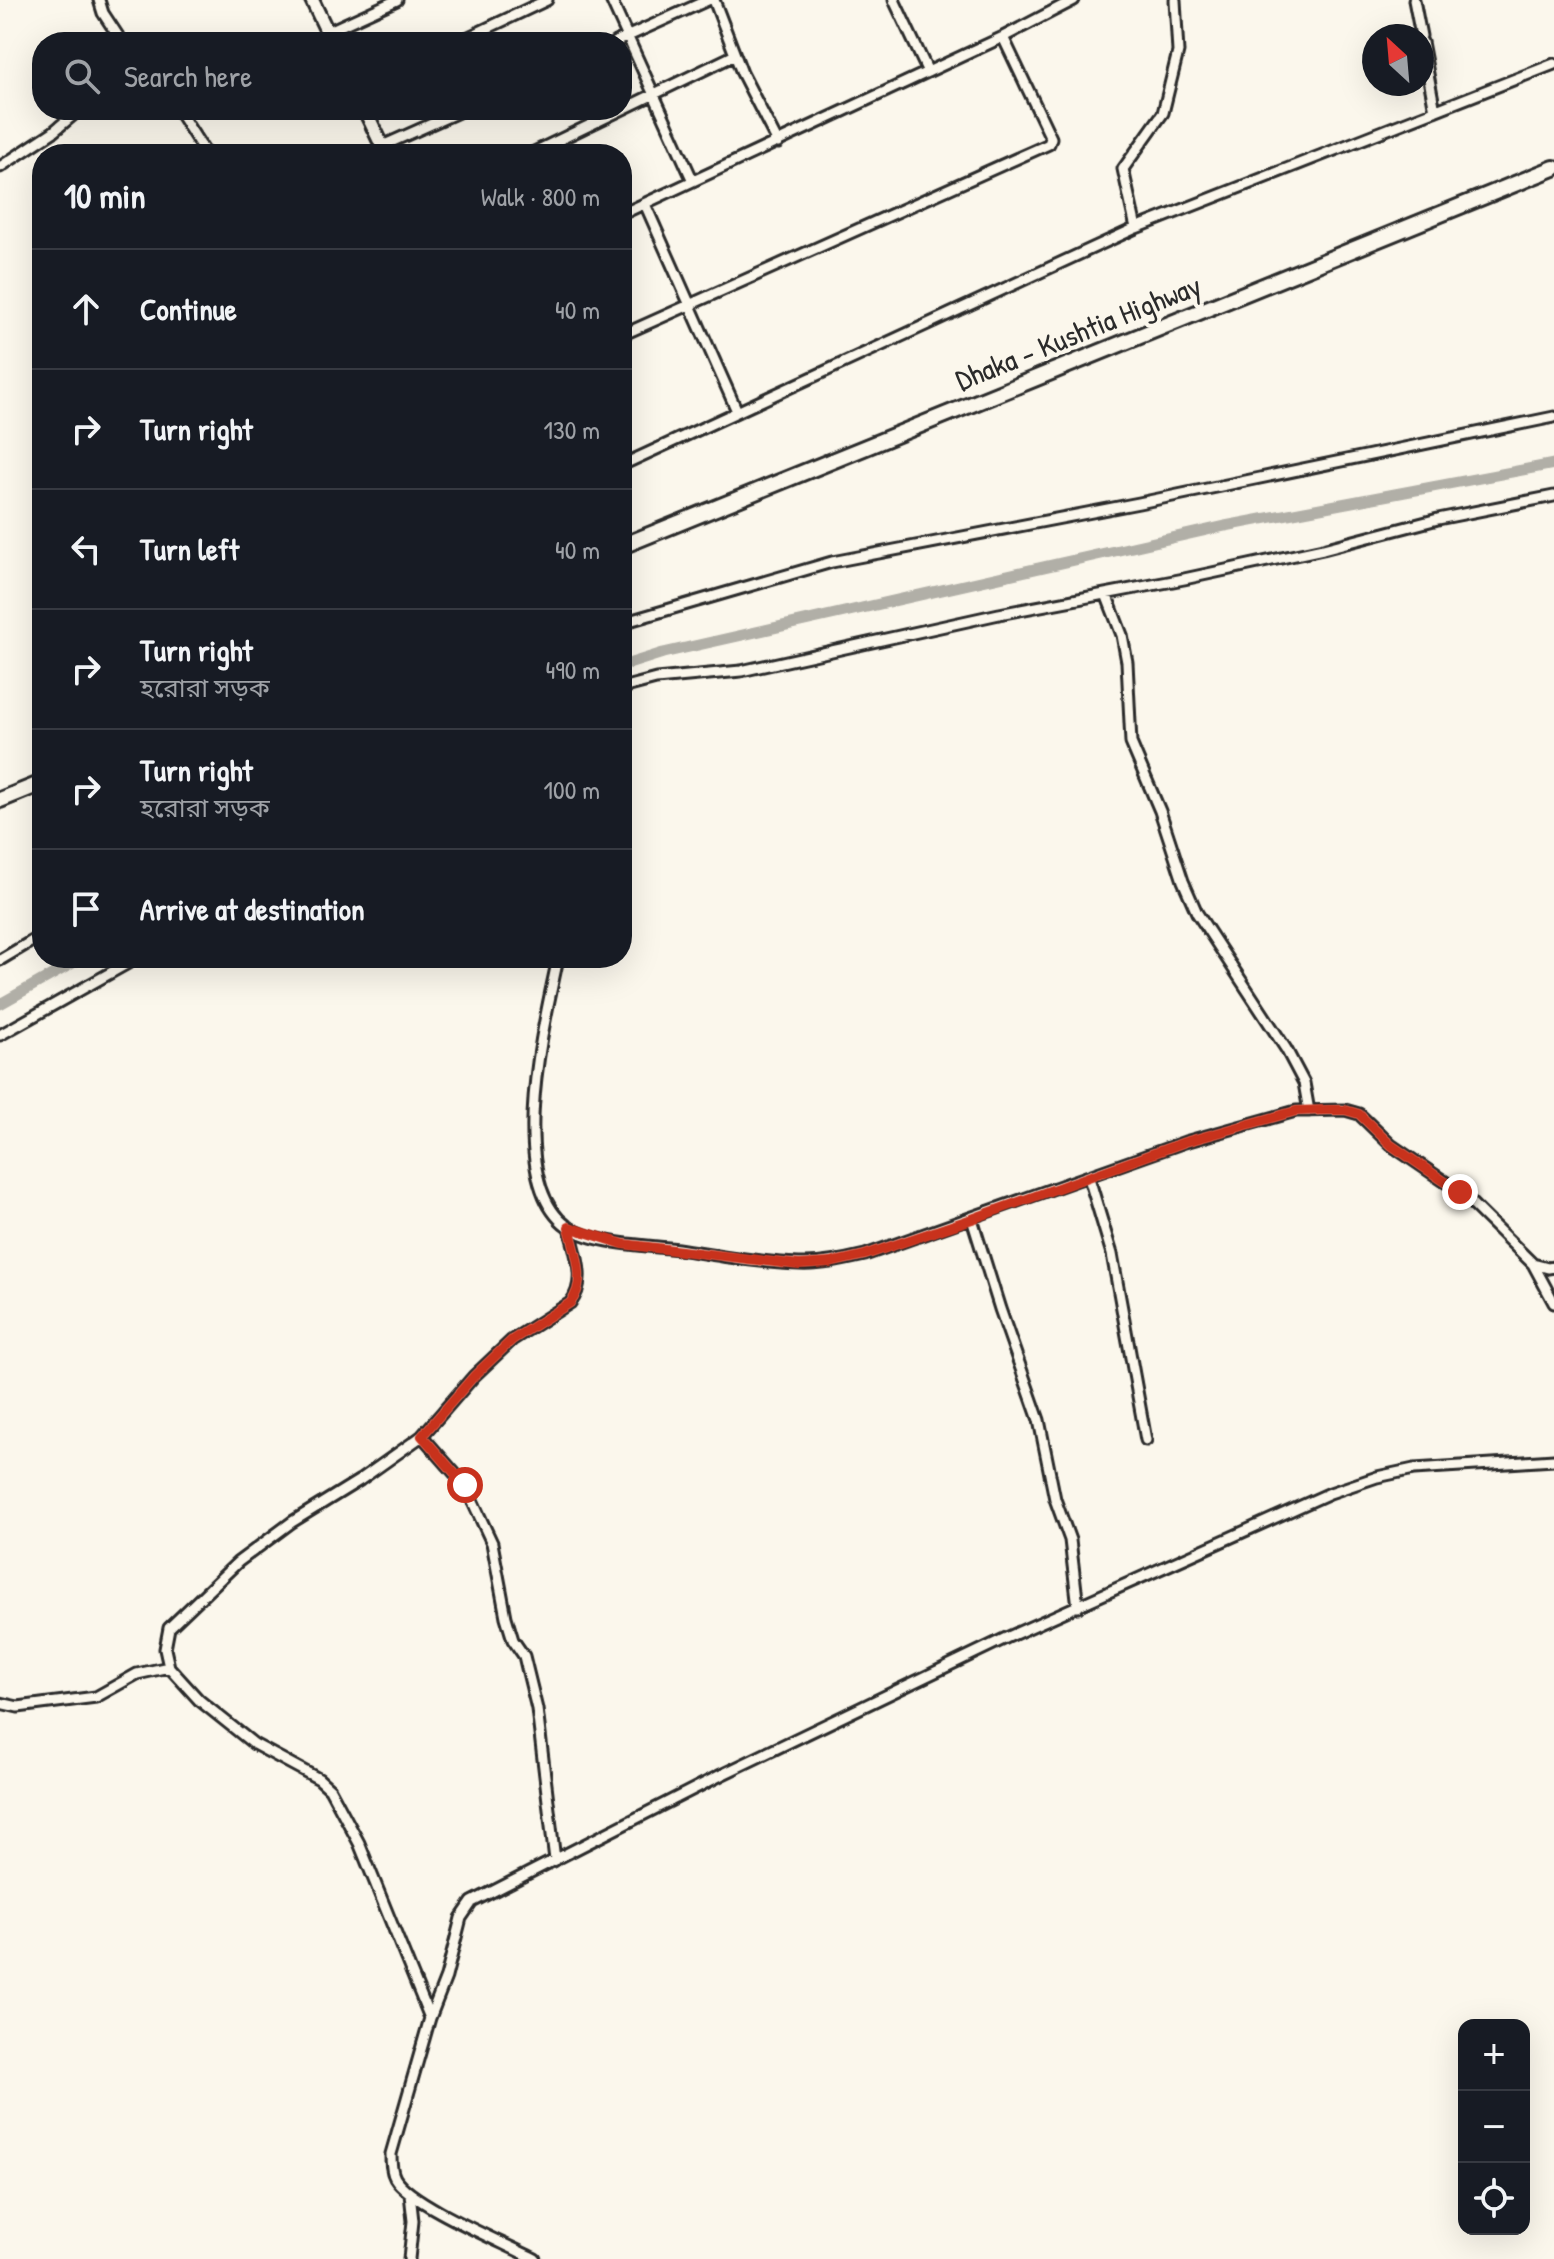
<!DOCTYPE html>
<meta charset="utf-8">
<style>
body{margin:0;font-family:"Patrick Hand","Noto Sans Bengali",sans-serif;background:#20242c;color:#f1f3f6}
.controls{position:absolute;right:24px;bottom:24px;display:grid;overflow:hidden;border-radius:16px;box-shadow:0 8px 32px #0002}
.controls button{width:72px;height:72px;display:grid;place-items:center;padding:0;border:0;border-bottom:2px solid #363941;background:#171b24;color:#f1f3f6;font:40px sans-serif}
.compass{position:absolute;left:1362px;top:24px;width:72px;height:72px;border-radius:50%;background:#171b24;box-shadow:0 8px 32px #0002;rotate:334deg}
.stop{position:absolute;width:24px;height:24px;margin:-18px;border:6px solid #c8321e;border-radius:50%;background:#fff}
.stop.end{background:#c8321e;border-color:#fff;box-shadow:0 2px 8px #0008}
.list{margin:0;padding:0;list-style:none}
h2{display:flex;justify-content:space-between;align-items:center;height:104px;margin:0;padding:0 32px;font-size:34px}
h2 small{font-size:26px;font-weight:400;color:#9ea1a6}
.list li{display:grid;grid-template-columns:52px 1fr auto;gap:24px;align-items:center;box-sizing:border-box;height:120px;padding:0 32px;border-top:2px solid #363941}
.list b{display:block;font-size:30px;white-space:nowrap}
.list p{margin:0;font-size:26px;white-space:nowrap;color:#9ea1a6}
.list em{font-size:26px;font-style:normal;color:#9ea1a6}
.icon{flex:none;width:44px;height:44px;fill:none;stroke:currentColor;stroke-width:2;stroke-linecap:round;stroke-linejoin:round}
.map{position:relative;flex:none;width:1554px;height:2259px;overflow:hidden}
.search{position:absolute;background:#171b24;box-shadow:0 8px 32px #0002;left:32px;top:32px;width:600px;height:88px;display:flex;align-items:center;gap:20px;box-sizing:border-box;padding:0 28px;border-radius:32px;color:#9ea1a6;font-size:30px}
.panel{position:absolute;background:#171b24;box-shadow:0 8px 32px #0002;left:32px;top:144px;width:600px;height:824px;border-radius:32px}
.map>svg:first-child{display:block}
</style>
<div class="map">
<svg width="1554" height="2259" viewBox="0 0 1554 2259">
<rect width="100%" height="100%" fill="#fbf7ec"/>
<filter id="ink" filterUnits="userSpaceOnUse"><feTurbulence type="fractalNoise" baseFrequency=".0125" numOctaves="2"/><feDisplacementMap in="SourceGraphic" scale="16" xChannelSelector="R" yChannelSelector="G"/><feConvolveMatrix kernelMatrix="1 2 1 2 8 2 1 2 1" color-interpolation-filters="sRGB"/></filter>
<g filter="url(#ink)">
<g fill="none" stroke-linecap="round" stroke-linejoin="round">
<path stroke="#b1afa7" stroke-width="11" d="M622,666L663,653L1225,526L1554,464
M0,1004L82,958"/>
<defs>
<path id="street" d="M99,0L103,13L122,42
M611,0L693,181
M714,0L742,73L778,143
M894,0L928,72
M1414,0L1421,36
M327,32L397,0
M458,42L547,0
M615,42L708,0
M1422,42L1435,111
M178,110L206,154
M382,146L463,110
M530,154L735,55
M0,167L53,132L79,110
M645,204L737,411
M622,214L1003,37L1074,0
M1136,228L1123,169L1163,113L1178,52L1175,0
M622,335L1049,144L1051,138L1003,37
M622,465L1136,228L1554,64
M1106,594L1122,635L1127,662L1131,743L1160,811L1183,881L1197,913L1286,1049L1304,1083L1309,1111
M622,623L832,562L1139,503L1554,417
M622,688L656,679L741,671L999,614L1184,579L1323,549L1438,519L1554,496
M558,958C545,1021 504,1180 567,1226C593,1245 647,1245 678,1249C718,1255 759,1263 799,1264C821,1265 843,1260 865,1255L1185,1142L1296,1111L1345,1110L1359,1114L1391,1145L1460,1192L1533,1264L1548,1268L1554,1267
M0,960L42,935
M0,1035L137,958
M1089,1178L1112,1254L1146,1440
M972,1219L1000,1309L1039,1420L1055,1499L1070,1540L1078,1607
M1533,1264L1554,1303
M422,1436L465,1485L492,1543L506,1617L513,1640L524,1656L537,1709L555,1860
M169,1667L199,1700L254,1744L319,1779L330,1789L359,1843L430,2018L391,2154C391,2162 391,2171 395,2178C410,2204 504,2243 535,2259
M0,1703L18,1707L96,1697L137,1674L169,1667L165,1649L169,1628L238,1562L292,1522L360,1480L422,1436L474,1376L512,1340L570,1303C588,1282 575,1252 569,1227
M430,2018L446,1977L461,1918L472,1902L721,1775L1006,1638L1330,1493L1377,1477L1414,1469L1554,1460
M409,2259L413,2221L410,2194"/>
<path id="secondary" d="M312,0L332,42
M365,110L386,154"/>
<path id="primary" d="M622,546L1554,168
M0,800L42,783"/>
</defs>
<use href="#street" stroke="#2b2b2b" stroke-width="15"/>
<use href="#secondary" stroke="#2b2b2b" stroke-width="18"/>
<use href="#primary" stroke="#2b2b2b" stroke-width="20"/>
<use href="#street" stroke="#fbf7ec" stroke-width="9"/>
<use href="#secondary" stroke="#fbf7ec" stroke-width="12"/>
<use href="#primary" stroke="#fbf7ec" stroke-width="14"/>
</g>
</g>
<g fill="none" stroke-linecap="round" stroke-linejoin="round" filter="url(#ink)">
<path stroke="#c8321e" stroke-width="10" d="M465,1485L422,1436L474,1376L512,1340L570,1303C588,1282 575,1252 569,1227L623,1244L799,1265L830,1263L865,1255L972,1219L1185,1142L1296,1111L1328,1110H1345L1359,1114L1391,1145L1460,1192"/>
</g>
<g text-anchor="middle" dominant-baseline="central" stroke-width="8" stroke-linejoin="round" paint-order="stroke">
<g font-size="30" fill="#2b2b2b" stroke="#fbf7ec">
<text transform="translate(1078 332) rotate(-22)">Dhaka - Kushtia Highway</text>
</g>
</g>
</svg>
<div class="controls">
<button>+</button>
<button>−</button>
<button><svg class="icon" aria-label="locate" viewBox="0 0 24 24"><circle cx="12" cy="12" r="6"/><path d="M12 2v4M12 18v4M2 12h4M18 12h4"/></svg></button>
</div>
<svg class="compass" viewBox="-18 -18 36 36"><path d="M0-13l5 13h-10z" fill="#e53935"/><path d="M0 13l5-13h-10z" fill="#9ea1a6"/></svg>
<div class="stop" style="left:465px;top:1485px"></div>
<div class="stop end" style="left:1460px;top:1192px"></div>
<div class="search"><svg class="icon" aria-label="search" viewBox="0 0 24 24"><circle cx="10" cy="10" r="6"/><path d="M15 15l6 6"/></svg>Search here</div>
<section class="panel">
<h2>10 min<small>Walk · 800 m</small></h2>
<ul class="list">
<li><svg class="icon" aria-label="ahead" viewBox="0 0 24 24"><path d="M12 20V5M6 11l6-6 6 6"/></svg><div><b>Continue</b></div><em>40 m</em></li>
<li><svg class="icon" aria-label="right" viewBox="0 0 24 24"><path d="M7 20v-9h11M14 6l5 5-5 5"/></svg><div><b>Turn right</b></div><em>130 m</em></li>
<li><svg class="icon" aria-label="left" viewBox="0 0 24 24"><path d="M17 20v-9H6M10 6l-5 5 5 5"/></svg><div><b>Turn left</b></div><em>40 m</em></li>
<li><svg class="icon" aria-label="right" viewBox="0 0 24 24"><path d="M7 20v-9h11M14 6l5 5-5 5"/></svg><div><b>Turn right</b><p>হরোরা সড়ক</p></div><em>490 m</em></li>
<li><svg class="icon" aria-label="right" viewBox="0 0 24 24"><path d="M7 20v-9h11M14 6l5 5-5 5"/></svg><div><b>Turn right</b><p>হরোরা সড়ক</p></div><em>100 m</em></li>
<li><svg class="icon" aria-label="arrive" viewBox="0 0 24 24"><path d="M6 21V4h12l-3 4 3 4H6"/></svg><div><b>Arrive at destination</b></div></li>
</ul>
</section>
</div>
